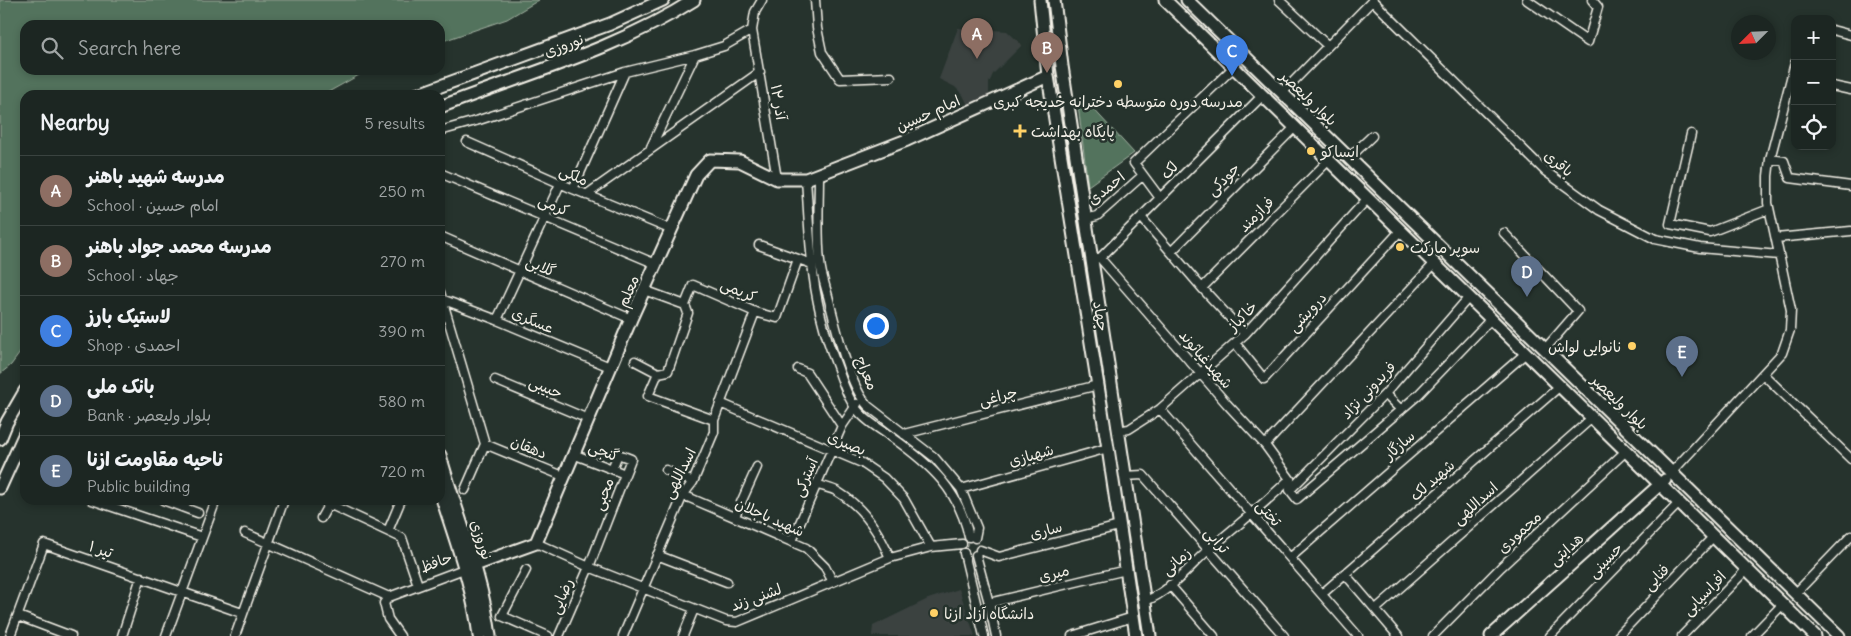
<!DOCTYPE html>
<meta charset="utf-8">
<style>
body{margin:0;font-family:Delius,"Playpen Sans Arabic",sans-serif;background:#252e2a;color:#f1f3f6}
.controls{position:absolute;right:15px;top:15px;display:grid;overflow:hidden;border-radius:10px;box-shadow:0 2px 8px #0003}
.controls button{width:45px;height:45px;display:grid;place-items:center;padding:0;border:0;border-bottom:1px solid #3a4340;background:#1c2622;color:#f1f3f6;font:25px sans-serif}
.compass{position:absolute;left:1731px;top:15px;width:45px;height:45px;border-radius:50%;background:#1c2622;box-shadow:0 2px 8px #0003;rotate:246deg}
.you{position:absolute;left:875px;top:325px;width:18px;height:18px;margin:-12px;border:4px solid #fff;border-radius:50%;background:#1a73e8;box-shadow:0 0 0 8px #1a73e833}
.badge{display:grid;place-items:center;width:32px;height:32px;border-radius:50%;background:#ffd166;color:#fff;font-size:16px;font-weight:700}
.pin{position:absolute;translate:-50% -41px;filter:drop-shadow(0 1px 2px #0008)}
.pin::after{content:'';position:absolute;top:26px;width:18px;height:15px;background:inherit;clip-path:polygon(0 0,100% 0,50% 100%)}
.list{margin:0;padding:0;list-style:none}
h2{display:flex;justify-content:space-between;align-items:center;height:65px;margin:0;padding:0 20px;font-size:21px}
h2 small{font-size:16px;font-weight:400;color:#a0a5a5}
.list li{display:grid;grid-template-columns:32px 1fr auto;gap:15px;align-items:center;box-sizing:border-box;height:70px;padding:0 20px;border-top:1px solid #3a4340}
.list b{display:block;font-size:19px;white-space:nowrap}
.list p{margin:0;font-size:16px;white-space:nowrap;color:#a0a5a5}
.list em{font-size:16px;font-style:normal;color:#a0a5a5}
.icon{flex:none;width:28px;height:28px;fill:none;stroke:currentColor;stroke-width:2;stroke-linecap:round;stroke-linejoin:round}
.map{position:relative;flex:none;width:1851px;height:636px;overflow:hidden}
.search{position:absolute;background:#1c2622;box-shadow:0 2px 8px #0003;left:20px;top:20px;width:425px;height:55px;display:flex;align-items:center;gap:12px;box-sizing:border-box;padding:0 18px;border-radius:15px;color:#a0a5a5;font-size:19px}
.panel{position:absolute;background:#1c2622;box-shadow:0 2px 8px #0003;left:20px;top:90px;width:425px;height:415px;border-radius:15px}
.map>svg:first-child{display:block}
</style>
<div class="map">
<svg width="1851" height="636" viewBox="0 0 1851 636">
<rect width="100%" height="100%" fill="#26332d"/>
<filter id="ink" filterUnits="userSpaceOnUse"><feTurbulence type="fractalNoise" baseFrequency=".02" numOctaves="2"/><feDisplacementMap in="SourceGraphic" scale="10" xChannelSelector="R" yChannelSelector="G"/><feConvolveMatrix kernelMatrix="1 2 1 2 8 2 1 2 1" color-interpolation-filters="sRGB"/></filter>
<g filter="url(#ink)">
<path fill="#3b4241" d="M958,28L1007,31L1022,45L993,74L989,83V99L969,107L963,95L955,87L939,79Z
M959,589L975,636H872L873,626L928,599Z"/>
<path fill="#52735d" stroke="#a3b2a2" d="M0,0H539L507,19L440,42V25H25V70H368L323,95H25V346L11,365L0,374Z
M1089,104L1134,153L1088,186L1078,105Z"/>
<g fill="none" stroke-linecap="round" stroke-linejoin="round">
<defs>
<path id="street" d="M762,0L755,12L752,30L777,179
M815,0L817,28L822,52L840,79L891,77
M1279,0L1328,46
M1372,0L1545,171L1599,210L1655,239L1700,248L1779,255
M1527,0L1588,42L1598,7L1592,0
M1832,30L1851,35
M1832,86L1851,90
M1282,93L1373,0
M440,131L479,120L625,72L695,55L724,46L752,30
M1691,134L1670,224L1710,232L1769,209
M467,142L573,189L672,230
M651,147L695,55
M1349,158L1372,136
M1770,159L1784,161L1790,178L1851,186
M440,173L656,264
M819,175C819,204 817,233 820,262C821,274 825,285 828,296C835,324 849,386 868,406L934,457L961,489L977,528L975,538
M806,179C808,207 809,235 812,262C815,298 825,336 838,369C842,381 847,396 855,407C864,420 880,429 893,438C931,465 959,490 969,537
M573,189L625,72
M586,195L760,72
M1160,198L1134,163L1234,67
M1141,217L1202,288L1245,334
M1085,219L1097,216L1142,176
M1504,233L1578,311L1545,349
M440,236L631,319
M1776,238L1851,231
M759,245L812,264
M1171,252L1295,127
M1095,258H1100L1263,95
M1100,258L1227,404L1265,445L1290,479C1264,504 1236,527 1208,550C1188,568 1170,592 1145,601
M1202,288L1329,160
M644,290L685,305L693,285L755,312L777,318L798,259
M440,292L485,444L465,490
M1469,297L1385,394L1290,490L1297,499L1418,395L1491,319
M444,300L497,320L610,367
M685,305L688,313L668,371L658,373L648,396L714,420
M497,320L560,184
M1235,343L1264,379L1401,230
M635,361L658,373
M798,369L807,373L842,426
M1763,374L1851,459
M495,380L588,419
M1385,394L1401,410
M720,403L862,463L884,478L904,499L931,547
M1160,409L1358,636
M1118,431L1129,429L1160,409L1245,334L1368,198
M904,434L1098,385
M485,444L563,476
M1265,445L1435,263
M573,454L625,474
M666,470L693,482
M1671,473L1782,353L1790,330L1791,310L1768,203V176L1770,159L1795,63
M1125,476L1143,475L1284,636
M816,484C823,487 832,488 838,492C863,507 879,532 890,558
M961,489L1108,448
M683,495L806,548L825,567L833,582
M92,500L202,537
M163,500L198,513
M329,504L402,538L418,585
M735,516L757,467
M321,518L331,500
M388,531L401,500
M245,533L389,597
M792,541L842,426L857,404
M536,543L589,567L726,621L737,622L890,558L931,547L962,544
M980,550L999,557L1119,526
M964,553L984,636
M657,555L727,582
M976,555L989,603L996,636
M1290,558L1526,353
M526,570L502,616L548,636
M1345,574L1398,636
M1170,585L1214,636
M1322,594L1560,386
M1795,594L1851,536
M989,603L1126,570
M1376,609L1592,418
M18,616L71,636
M10,636L44,544L242,613
M122,636L141,577
M166,636L216,500
M235,636L284,500
M400,636L388,619L384,603L389,597L469,567
M559,636L589,567L631,459L618,454L612,469
M623,636L683,495L693,482L714,432V420L755,312
M683,636L694,609
M1072,636L1133,617
M1433,636L1501,567L1626,451
M1550,636L1679,503
M1618,636L1713,537
M1682,636L1747,569
M1752,636L1783,604"/>
<path id="secondary" d="M1040,0L1048,76L1108,448L1136,636
M1054,0L1062,66L1150,636
M1165,0L1815,636
M1187,0L1839,636
M416,95L610,24L663,0
M440,107C525,74 616,50 694,0
M0,439L7,422L25,391
M440,455C457,516 482,574 490,636
M0,488L25,433
M440,492C455,539 473,587 479,636
M475,565L536,543L631,319L696,175L710,160L740,161L777,179H806L907,140L1048,76
M1491,636L1665,480"/>
</defs>
<use href="#street" stroke="#f4f1e8" stroke-width="11"/>
<use href="#secondary" stroke="#f4f1e8" stroke-width="15"/>
<use href="#street" stroke="#26332d" stroke-width="8"/>
<use href="#secondary" stroke="#26332d" stroke-width="11"/>
</g>
</g>
<g fill="#ffd166" stroke="#26332d" stroke-width="2">
<circle cx="1118" cy="84" r="5"/>
<path d="M1017.5 123.5h5v5h5v5h-5v5h-5v-5h-5v-5h5z"/>
<circle cx="1311" cy="151" r="5"/>
<circle cx="1400" cy="247" r="5"/>
<circle cx="1632" cy="346" r="5"/>
<circle cx="934" cy="613" r="5"/>
</g>
<g text-anchor="middle" dominant-baseline="central" stroke-width="5" stroke-linejoin="round" paint-order="stroke">
<g font-size="15" fill="#f4f1e8" stroke="#26332d">
<text transform="translate(564 45) rotate(-21)">نوروزی</text>
<text transform="translate(1309 98) rotate(44)">بلوار ولیعصر</text>
<text transform="translate(779 102) rotate(81)">۱۲ آذر</text>
<text transform="translate(928 113) rotate(-24)">امام حسین</text>
<text transform="translate(1559 163) rotate(39)">باقری</text>
<text transform="translate(1169 170) rotate(-45)">لک</text>
<text transform="translate(574 175) rotate(24)">ملکی</text>
<text transform="translate(1223 179) rotate(-45)">جودکی</text>
<text transform="translate(1106 188) rotate(-39)">احمدی</text>
<text transform="translate(554 205) rotate(23)">کرمی</text>
<text transform="translate(1256 214) rotate(-45)">فرازمند</text>
<text transform="translate(541 266) rotate(23)">گلابی</text>
<text transform="translate(739 290) rotate(23)">کریمی</text>
<text transform="translate(628 291) rotate(-66)">معلم</text>
<text transform="translate(1307 312) rotate(-47)">درویشی</text>
<text transform="translate(1101 316) rotate(80)">جهاد</text>
<text transform="translate(1242 316) rotate(-45)">خاکباز</text>
<text transform="translate(533 320) rotate(23)">عسگری</text>
<text transform="translate(1206 359) rotate(49)">شهید‌غیاثوند</text>
<text transform="translate(867 373) rotate(68)">معراج</text>
<text transform="translate(546 387) rotate(23)">حبیبی</text>
<text transform="translate(1368 390) rotate(-47)">فریدونی نژاد</text>
<text transform="translate(998 396) rotate(-14)">چراغی</text>
<text transform="translate(1620 402) rotate(44)">بلوار ولیعصر</text>
<text transform="translate(847 443) rotate(23)">بصیری</text>
<text transform="translate(1399 445) rotate(-41)">سازگار</text>
<text transform="translate(529 447) rotate(22)">دهقان</text>
<text transform="translate(604 451) rotate(21)">گنجی</text>
<text transform="translate(1031 455) rotate(-16)">شهبازی</text>
<text transform="translate(679 473) rotate(-63)">اسداللهی</text>
<text transform="translate(805 477) rotate(-66)">آسترکی</text>
<text transform="translate(1432 480) rotate(-41)">شهید لک</text>
<text transform="translate(603 494) rotate(-69)">محبی</text>
<text transform="translate(1475 503) rotate(-42)">اسداللهی</text>
<text transform="translate(1269 513) rotate(48)">تختی</text>
<text transform="translate(770 517) rotate(24)">شهید باجلان</text>
<text transform="translate(1046 530) rotate(-15)">ساری</text>
<text transform="translate(1519 532) rotate(-43)">محمودی</text>
<text transform="translate(482 540) rotate(72)">نوروزی</text>
<text transform="translate(1217 540) rotate(49)">ترابی</text>
<text transform="translate(101 549) rotate(19)">تیر ۱</text>
<text transform="translate(1566 549) rotate(-42)">هدایتی</text>
<text transform="translate(1605 560) rotate(-46)">حسینی</text>
<text transform="translate(1176 561) rotate(-42)">زمانی</text>
<text transform="translate(436 562) rotate(-20)">حافظ</text>
<text transform="translate(1054 573) rotate(-14)">میری</text>
<text transform="translate(1656 577) rotate(-46)">فنایی</text>
<text transform="translate(1704 593) rotate(-46)">افراسیابی</text>
<text transform="translate(561 596) rotate(-67)">رضایی</text>
<text transform="translate(756 597) rotate(-20)">لشنی زند</text>
</g>
<g font-size="15" fill="#f4f1e8" stroke="#26332d" text-anchor="start">
<text x="1118" y="101" text-anchor="middle">مدرسه دوره متوسطه دخترانه خدیجه کبری</text>
<text x="1031" y="131">پایگاه بهداشت</text>
<text x="1321" y="151">ایساکو</text>
<text x="1410" y="247">سوپر مارکت</text>
<text x="1622" y="346" text-anchor="end">نانوایی لواش</text>
<text x="944" y="613">دانشگاه آزاد ازنا</text>
</g>
</g>
</svg>
<div class="controls">
<button>+</button>
<button>−</button>
<button><svg class="icon" aria-label="locate" viewBox="0 0 24 24"><circle cx="12" cy="12" r="6"/><path d="M12 2v4M12 18v4M2 12h4M18 12h4"/></svg></button>
</div>
<svg class="compass" viewBox="-18 -18 36 36"><path d="M0-13l5 13h-10z" fill="#e53935"/><path d="M0 13l5-13h-10z" fill="#a0a5a5"/></svg>
<div class="you"></div>
<div class="pin badge" style="left:977px;top:59px;background:#8d6e63">A</div>
<div class="pin badge" style="left:1047px;top:73px;background:#8d6e63">B</div>
<div class="pin badge" style="left:1232px;top:76px;background:#3f7fe0">C</div>
<div class="pin badge" style="left:1527px;top:297px;background:#5c6f8a">D</div>
<div class="pin badge" style="left:1682px;top:377px;background:#5c6f8a">E</div>
<div class="search"><svg class="icon" aria-label="search" viewBox="0 0 24 24"><circle cx="10" cy="10" r="6"/><path d="M15 15l6 6"/></svg>Search here</div>
<section class="panel">
<h2>Nearby<small>5 results</small></h2>
<ul class="list">
<li><span class="badge" style="background:#8d6e63">A</span><div><b>مدرسه شهید باهنر</b><p>School · امام حسین</p></div><em>250 m</em></li>
<li><span class="badge" style="background:#8d6e63">B</span><div><b>مدرسه محمد جواد باهنر</b><p>School · جهاد</p></div><em>270 m</em></li>
<li><span class="badge" style="background:#3f7fe0">C</span><div><b>لاستیک بارز</b><p>Shop · احمدی</p></div><em>390 m</em></li>
<li><span class="badge" style="background:#5c6f8a">D</span><div><b>بانک ملی</b><p>Bank · بلوار ولیعصر</p></div><em>580 m</em></li>
<li><span class="badge" style="background:#5c6f8a">E</span><div><b>ناحیه مقاومت ازنا</b><p>Public building</p></div><em>720 m</em></li>
</ul>
</section>
</div>
